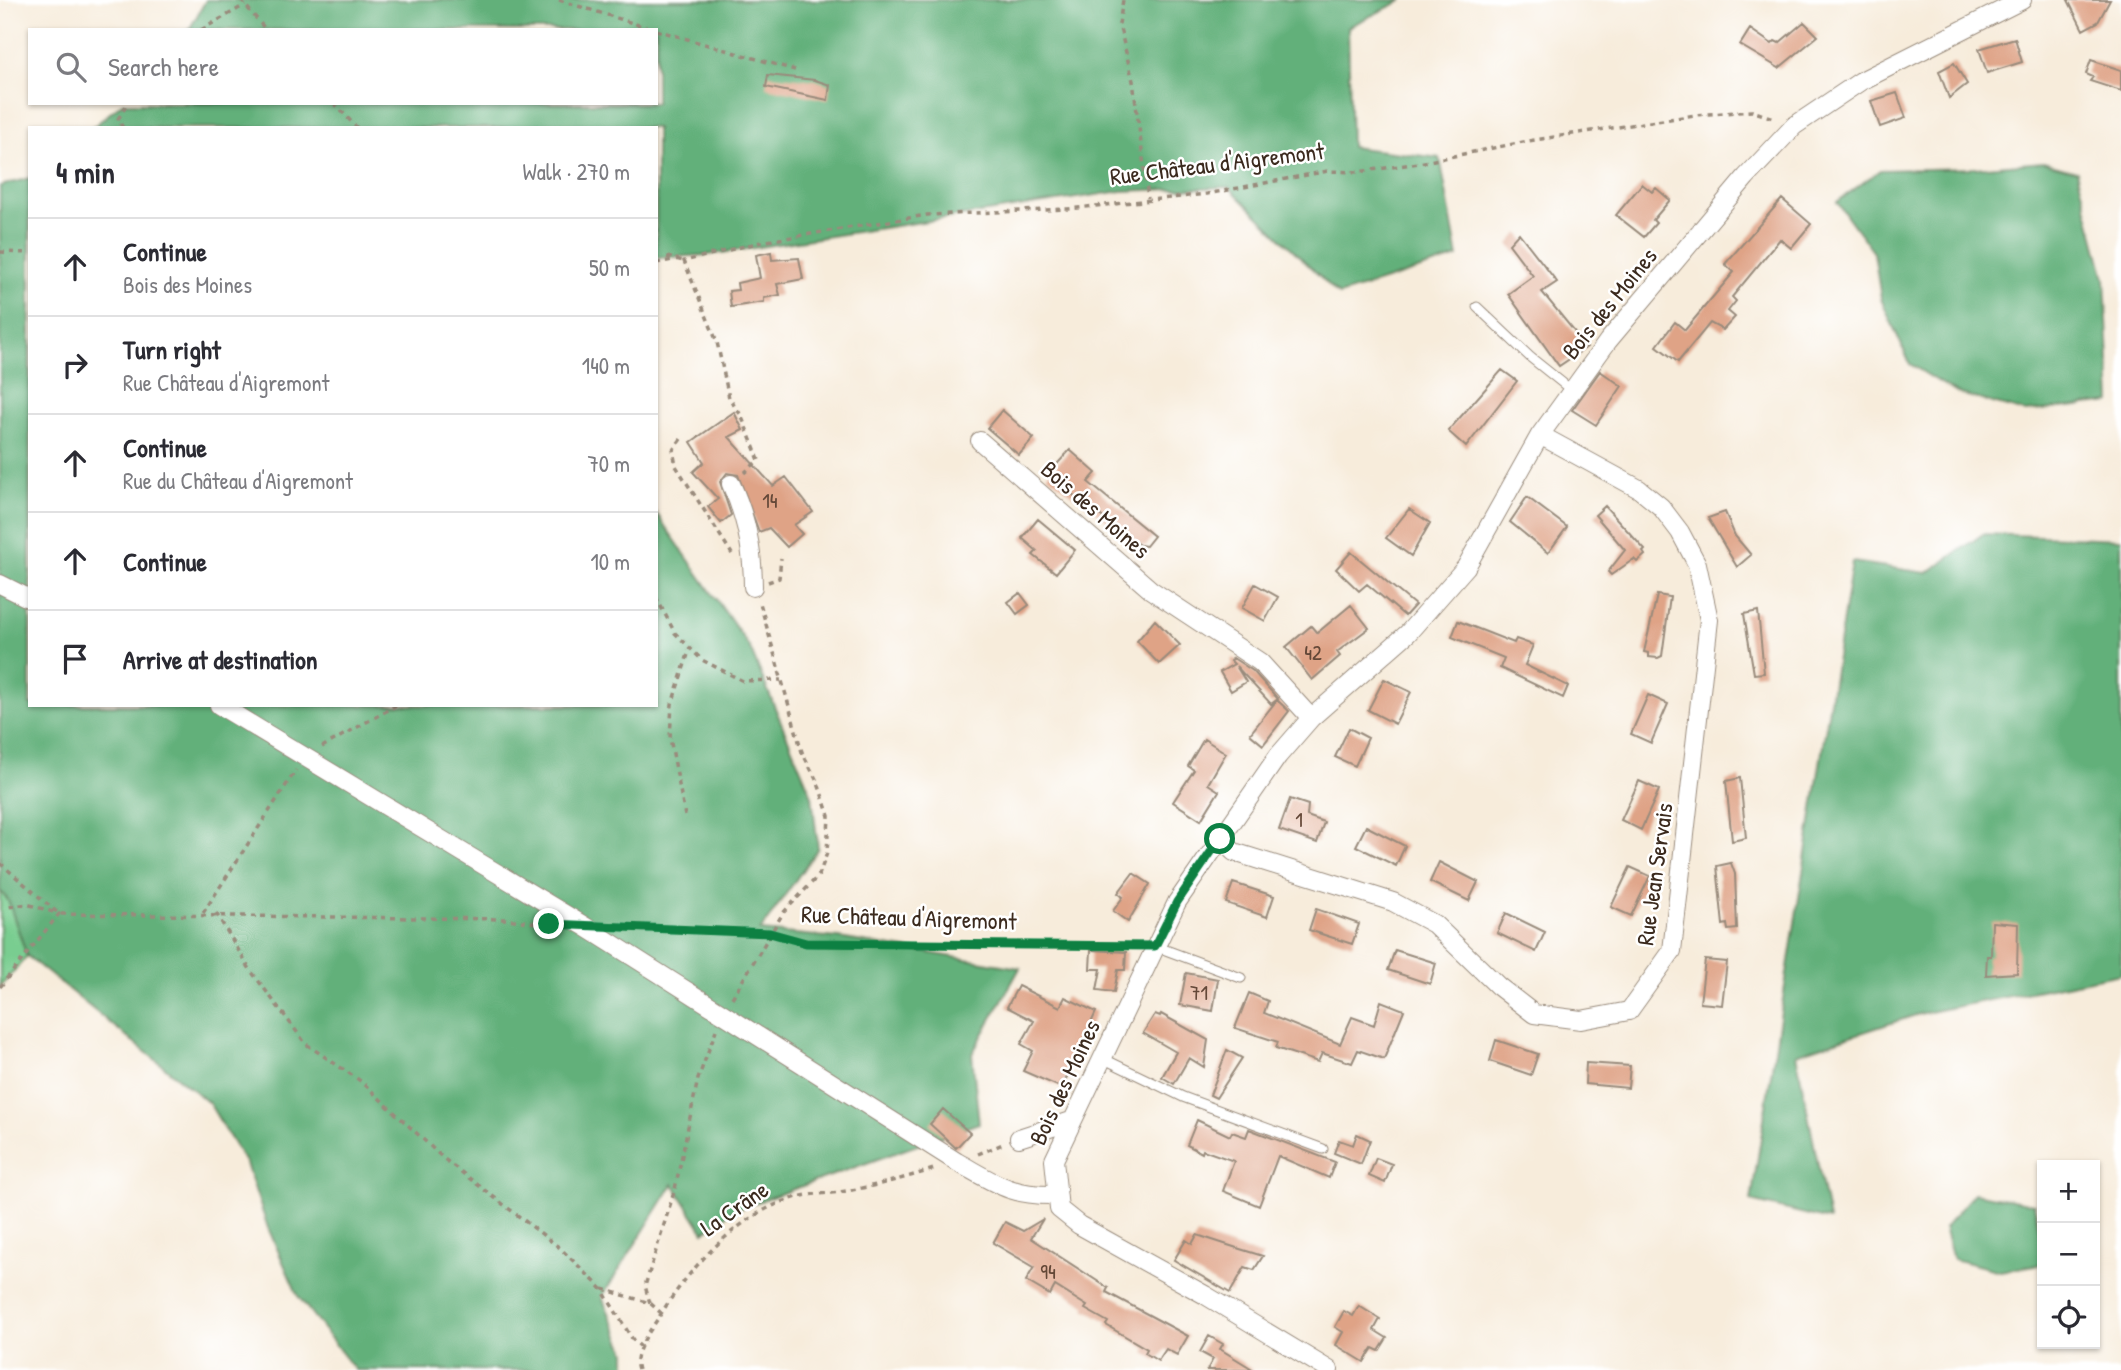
<!DOCTYPE html>
<meta charset="utf-8">
<style>
body{margin:0;font-family:"Patrick Hand",sans-serif;background:#f7f7f7;color:#2b2b33}
.controls{position:absolute;right:21px;bottom:21px;display:grid;overflow:hidden;border-radius:0px;box-shadow:0 2px 5px #0004}
.controls button{width:63px;height:63px;display:grid;place-items:center;padding:0;border:0;border-bottom:2px solid #e1e1e2;background:#fff;color:#2b2b33;font:35px sans-serif}
.stop{position:absolute;width:21px;height:21px;margin:-16px;border:5px solid #0b8043;border-radius:50%;background:#fff}
.stop.end{background:#0b8043;border-color:#fff;box-shadow:0 2px 7px #0008}
.list{margin:0;padding:0;list-style:none}
h2{display:flex;justify-content:space-between;align-items:center;height:91px;margin:0;padding:0 28px;font-size:30px}
h2 small{font-size:23px;font-weight:400;color:#7c7c81}
.list li{display:grid;grid-template-columns:46px 1fr auto;gap:21px;align-items:center;box-sizing:border-box;height:98px;padding:0 28px;border-top:2px solid #e1e1e2}
.list b{display:block;font-size:26px;white-space:nowrap}
.list p{margin:0;font-size:23px;white-space:nowrap;color:#7c7c81}
.list em{font-size:23px;font-style:normal;color:#7c7c81}
.icon{flex:none;width:38px;height:38px;fill:none;stroke:currentColor;stroke-width:2;stroke-linecap:round;stroke-linejoin:round}
.map{position:relative;flex:none;width:2121px;height:1370px;overflow:hidden}
.search{position:absolute;background:#fff;box-shadow:0 2px 5px #0004;left:28px;top:28px;width:630px;height:77px;display:flex;align-items:center;gap:18px;box-sizing:border-box;padding:0 24px;border-radius:0px;color:#7c7c81;font-size:26px}
.panel{position:absolute;background:#fff;box-shadow:0 2px 5px #0004;left:28px;top:126px;width:630px;height:581px;border-radius:0px}
.map>svg:first-child{display:block}
</style>
<div class="map">
<svg width="2121" height="1370" viewBox="0 0 2121 1370">
<rect width="100%" height="100%" fill="#fff"/>
<filter id="ink" filterUnits="userSpaceOnUse"><feTurbulence type="fractalNoise" baseFrequency=".0143" numOctaves="2"/><feDisplacementMap in="SourceGraphic" scale="14" xChannelSelector="R" yChannelSelector="G"/><feConvolveMatrix kernelMatrix="1 2 1 2 8 2 1 2 1" color-interpolation-filters="sRGB"/></filter>
<filter id="wash" filterUnits="userSpaceOnUse"><feTurbulence type="fractalNoise" baseFrequency=".00686" numOctaves="4" result="noise"/><feDisplacementMap in="SourceGraphic" scale="28" xChannelSelector="R" yChannelSelector="G"/><feGaussianBlur stdDeviation="1.57" result="paint"/><feColorMatrix in="noise" values="0 0 0 0 0 0 0 0 0 0 0 0 0 0 0 0 0 1.4 0 .05"/><feComposite in="paint" operator="in"/></filter>
<g filter="url(#wash)">
<rect width="100%" height="100%" fill="#f7ecdb"/>
<path fill="#79cd90" stroke="#5a7c57" stroke-width="2" d="M0,891L8,900L27,956L0,987Z"/>
<path fill="#62b07a" stroke="#4e6d4c" stroke-width="2" d="M206,0H1403L1348,27L1351,147L1440,158L1458,257L1339,295L1229,187L1122,191L708,255L656,258V128H92L122,103H656V30H189Z
M2043,162L2077,171L2105,278L2111,402L2025,412L1957,393L1910,364L1881,299L1874,253L1837,202L1880,170L1975,168Z
M30,178V705H656V513L750,648L812,796L818,848L760,931L839,938L1020,968L972,1054L979,1123L732,1211L704,1232L673,1184L602,1297L626,1352V1370H355L298,1296L268,1228L246,1164L209,1103L27,956L8,900L0,891V186Z
M1983,534L2121,539V974L1919,1014L1796,1054L1829,1220L1751,1201L1852,562L1927,573Z
M1974,1193L2034,1204L2042,1244V1264L2000,1271L1953,1259L1944,1228Z"/>
<g id="blocks">
<path fill="#dfa386" d="M2068,0H2110L2098,22L2083,30Z
M1804,22L1818,36L1779,68L1740,45L1750,29L1772,44L1775,41L1779,43Z
M2015,38L2022,62L1987,73L1979,49Z
M2091,60L2121,70V91L2090,81L2093,77L2086,74Z
M1954,63L1967,84L1949,98L1939,71Z
M768,75L815,80L830,85L828,100L766,87Z
M1897,93L1906,118L1880,127L1871,101Z
M1642,184L1652,192L1656,188L1670,200L1653,220L1656,223L1644,237L1616,215Z
M1782,199L1811,224L1791,248L1780,239L1732,297L1736,301L1728,311L1735,317L1723,330L1710,323L1678,362L1657,346L1675,322L1685,330L1734,272L1725,264Z
M1519,233L1557,282L1542,292L1587,347L1559,366L1508,294L1533,276L1509,244Z
M771,252L772,260L799,258L803,279L777,284L780,295L764,298V302L731,307L729,291L738,290L737,283L760,278L756,255Z
M1502,370L1517,381L1466,447L1448,431Z
M1600,371L1622,386L1596,425L1572,410Z
M1002,410L1034,438L1019,455L987,428Z
M734,412L743,430L729,437L773,486L786,477L813,512L794,525L802,534L787,547L769,528L759,532L738,475L727,473L720,482L731,515L721,523L708,507L718,499L693,472L704,462L691,442Z
M1070,450L1096,473L1088,482L1154,536L1146,546L1139,545L1047,475Z
M1527,497L1567,527L1548,553L1510,522Z
M1605,506L1645,550L1643,552L1645,555L1637,562L1634,559L1611,575L1608,572L1625,550L1595,515Z
M1409,509L1430,523L1411,556L1386,538Z
M1725,512L1735,536L1751,555L1737,567L1708,518Z
M1038,519L1075,550L1056,573L1033,555L1037,551L1022,538Z
M1351,552L1415,605L1405,616L1367,584L1359,591L1336,569Z
M1255,584L1278,597L1265,621L1242,608Z
M1020,593L1029,605L1017,614L1008,602Z
M1657,595L1670,597L1662,656L1658,658L1649,657V653L1644,652Z
M1351,605L1369,628L1337,652L1340,656L1312,680L1286,647L1311,626L1317,633Z
M1758,611L1764,673L1754,674L1744,614Z
M1155,620L1180,645L1159,664L1137,641Z
M1458,621L1514,643L1516,639L1533,645L1525,665L1568,686L1563,698L1500,668L1504,658L1452,637Z
M1233,658L1253,671L1278,699L1271,704L1236,666L1246,682L1231,691L1220,672L1234,664L1231,661Z
M1384,679L1411,692L1395,724L1368,710Z
M1648,695L1668,704L1651,743L1631,734Z
M1277,700L1289,711L1263,745L1250,734Z
M1349,728L1368,738L1355,766L1335,757Z
M1204,739L1226,753L1208,784L1219,791L1201,820L1173,802L1194,770L1188,766Z
M1740,778L1746,838L1732,841L1726,781Z
M1639,781L1659,790L1641,830L1621,820Z
M1290,799L1308,805L1307,816L1324,822L1317,843L1279,830Z
M1366,826L1405,846L1396,866L1356,846Z
M1439,862L1478,882L1469,901L1430,882Z
M1731,863L1735,874L1737,929L1728,930L1727,924L1723,925L1717,866Z
M1630,867L1650,876L1631,916L1611,907Z
M1133,873L1150,884L1128,922L1113,911L1123,897L1118,893Z
M1233,883L1274,896L1267,917L1226,903Z
M1316,909L1359,924L1352,944L1309,930Z
M1506,913L1545,932L1536,952L1497,933Z
M1992,922L2018,924L2017,973L1986,975L1987,956H1991Z
M1091,950L1126,952L1125,970H1118L1114,992L1097,990L1101,969H1090Z
M1395,950L1436,963L1430,984L1388,970Z
M1705,960L1727,962L1722,1005L1700,1003Z
M1186,973L1218,979L1213,1011L1180,1005Z
M1018,986L1060,1007L1065,997L1096,1012L1062,1088L1023,1071L1033,1051L1021,1044L1034,1021L1007,1007Z
M1249,993L1268,1001L1264,1013L1340,1044L1352,1017L1374,1025L1381,1001L1404,1010L1384,1059L1358,1050L1352,1063L1322,1053L1318,1062L1276,1048L1278,1042L1235,1028Z
M1155,1014L1160,1016L1161,1014L1208,1040L1204,1067L1189,1058L1174,1084L1162,1077L1176,1052L1143,1033Z
M1496,1040L1538,1054L1531,1075L1490,1061Z
M1227,1050L1242,1058L1216,1098L1210,1095Z
M1586,1063L1630,1066L1628,1088L1585,1084Z
M943,1109L970,1133L956,1148L930,1124Z
M1197,1120L1230,1136L1232,1132L1246,1137L1249,1129L1335,1162L1329,1178L1278,1156L1259,1206L1223,1191L1234,1161L1203,1150L1202,1153L1187,1145Z
M1357,1134L1370,1140L1361,1164L1334,1153L1339,1140L1353,1145Z
M1376,1158L1392,1164L1385,1183L1369,1176Z
M1043,1219L1031,1238L1108,1288L1106,1292L1188,1336L1177,1355L1166,1349L1158,1361L1145,1353L1147,1349L1106,1325L1108,1322L1085,1309L1087,1306L1055,1286L1050,1295L1026,1281L1034,1267L993,1243L1005,1222L1023,1231Z
M1197,1235L1240,1249L1263,1256L1254,1270L1245,1267L1230,1293L1174,1260L1186,1240L1192,1244Z
M1359,1306L1380,1319L1374,1330L1387,1338L1379,1351L1373,1348L1364,1362L1336,1345L1343,1332L1335,1327L1344,1311L1353,1316Z
M1209,1336L1223,1344L1220,1349L1254,1370H1207L1213,1359L1200,1352Z"/>
</g>
</g>
<g filter="url(#ink)">
<use href="#blocks" fill-opacity="0" stroke="#998b7c" stroke-width="2"/>
<g fill="none" stroke-linecap="round" stroke-linejoin="round">
<defs>
<path id="lane" d="M1477,307L1530,357L1570,389
M1155,946L1241,978
M1102,1058L1183,1097L1323,1149"/>
<path id="street" d="M980,441L1151,590L1260,662L1311,718
M731,484C746,516 753,551 753,587
M0,584L30,599
M219,705L586,927L957,1162C995,1183 1010,1196 1056,1195
M1220,839L1234,852L1393,902L1434,924L1498,986L1534,1014L1581,1020L1629,1011L1672,951L1709,620L1697,564L1680,532L1661,507L1639,489L1540,435
M1019,1138L1071,1121
M1329,1370L1205,1295L1079,1225L1059,1209L1054,1160L1177,902L1278,756L1311,718L1408,633L1466,567L1540,435L1608,341L1746,177L1794,126L1861,81L2022,0"/>
</defs>
<use href="#lane" stroke="#998b7c" stroke-width="11"/>
<use href="#street" stroke="#998b7c" stroke-width="20"/>
<path stroke="#998b7c" stroke-width="3.5" stroke-dasharray="5 5" stroke-linecap="butt" d="M241,0L266,30
M559,0L655,30
M1123,0L1119,24L1133,81L1148,198
M201,30L245,5
M656,30L795,70
M334,103L357,128
M123,128L118,119L128,103
M0,252L30,253
M667,257L684,261
M656,263L678,259
M681,439L673,450L676,466L732,554
M744,473L759,460L741,415L729,398L717,342L684,261L761,242L927,215L1068,209L1207,194L1328,171L1358,172L1419,163L1528,141L1695,115L1752,111L1776,119
M768,582L779,578L781,558
M656,597L675,633L702,660L743,681L781,680
M322,747L397,705
M685,816L670,738L672,704L690,648
M0,863L59,914L506,919L545,924
M203,913L296,770
M216,913L251,971L306,1044L362,1082L443,1158L560,1248L601,1288L633,1340L641,1347
M623,928L770,933L806,943L1139,946
M0,987L59,914L27,904L9,907
M732,998L783,913L819,875L827,853L829,816L818,783L802,752L760,603
M978,1154L1003,1144
M603,1289L650,1303L661,1313
M650,1303L645,1286L675,1189L698,1079L716,1030
M638,1370C632,1353 650,1331 659,1317C689,1268 740,1211 798,1197C813,1193 830,1194 846,1191C876,1186 905,1178 934,1169"/>
<use href="#lane" stroke="#fff" stroke-width="9"/>
<use href="#street" stroke="#fff" stroke-width="18"/>
</g>
</g>
<g fill="none" stroke-linecap="round" stroke-linejoin="round" filter="url(#ink)">
<path stroke="#0b8043" stroke-width="9" d="M549,924L770,933L806,943L1155,946L1177,902L1220,839"/>
</g>
<g text-anchor="middle" dominant-baseline="central" stroke-width="5" stroke-linejoin="round" paint-order="stroke">
<g font-size="21" fill="#644838">
<text x="770" y="500">14</text>
<text x="1313" y="652">42</text>
<text x="1299" y="819">1</text>
<text x="1199" y="992">71</text>
<text x="1048" y="1271">94</text>
</g>
<g font-size="24" fill="#3b2a1e" stroke="#fff">
<text transform="translate(1217 163) rotate(-7)">Rue Château d'Aigremont</text>
<text transform="translate(1609 303) rotate(-51)">Bois des Moines</text>
<text transform="translate(1096 509) rotate(41)">Bois des Moines</text>
<text transform="translate(1654 874) rotate(-82)">Rue Jean Servais</text>
<text transform="translate(909 917) rotate(2)">Rue Château d'Aigremont</text>
<text transform="translate(1064 1082) rotate(-65)">Bois des Moines</text>
<text transform="translate(734 1208) rotate(-35)">La Crâne</text>
</g>
</g>
</svg>
<div class="controls">
<button>+</button>
<button>−</button>
<button><svg class="icon" aria-label="locate" viewBox="0 0 24 24"><circle cx="12" cy="12" r="6"/><path d="M12 2v4M12 18v4M2 12h4M18 12h4"/></svg></button>
</div>
<div class="stop" style="left:1220px;top:839px"></div>
<div class="stop end" style="left:549px;top:924px"></div>
<div class="search"><svg class="icon" aria-label="search" viewBox="0 0 24 24"><circle cx="10" cy="10" r="6"/><path d="M15 15l6 6"/></svg>Search here</div>
<section class="panel">
<h2>4 min<small>Walk · 270 m</small></h2>
<ul class="list">
<li><svg class="icon" aria-label="ahead" viewBox="0 0 24 24"><path d="M12 20V5M6 11l6-6 6 6"/></svg><div><b>Continue</b><p>Bois des Moines</p></div><em>50 m</em></li>
<li><svg class="icon" aria-label="right" viewBox="0 0 24 24"><path d="M7 20v-9h11M14 6l5 5-5 5"/></svg><div><b>Turn right</b><p>Rue Château d'Aigremont</p></div><em>140 m</em></li>
<li><svg class="icon" aria-label="ahead" viewBox="0 0 24 24"><path d="M12 20V5M6 11l6-6 6 6"/></svg><div><b>Continue</b><p>Rue du Château d'Aigremont</p></div><em>70 m</em></li>
<li><svg class="icon" aria-label="ahead" viewBox="0 0 24 24"><path d="M12 20V5M6 11l6-6 6 6"/></svg><div><b>Continue</b></div><em>10 m</em></li>
<li><svg class="icon" aria-label="arrive" viewBox="0 0 24 24"><path d="M6 21V4h12l-3 4 3 4H6"/></svg><div><b>Arrive at destination</b></div></li>
</ul>
</section>
</div>
